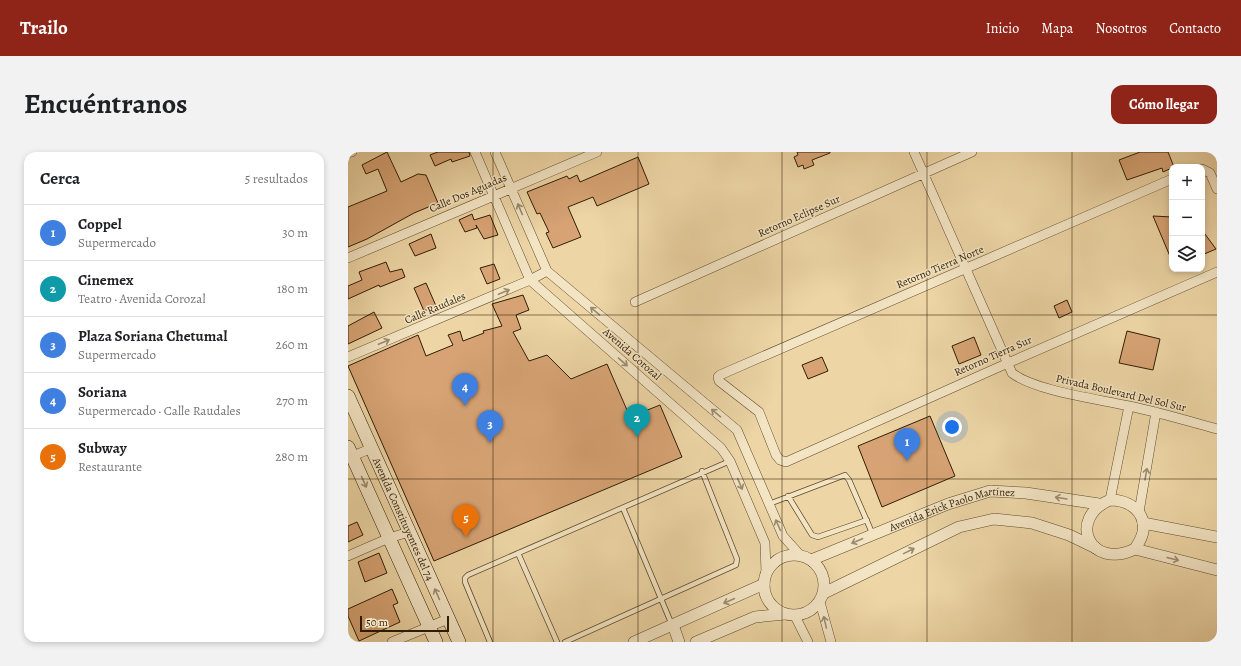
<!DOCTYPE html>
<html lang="es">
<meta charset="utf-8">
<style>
body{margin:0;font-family:Alegreya,serif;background:#f2f2f2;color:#202124}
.controls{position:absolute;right:12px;top:12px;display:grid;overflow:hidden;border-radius:8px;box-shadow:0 2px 6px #0003}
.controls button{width:36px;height:36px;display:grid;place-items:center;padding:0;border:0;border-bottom:1px solid #e0e0e0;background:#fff;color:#202124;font:20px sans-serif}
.scale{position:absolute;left:12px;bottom:10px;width:89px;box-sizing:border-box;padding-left:4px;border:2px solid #301e04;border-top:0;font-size:11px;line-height:14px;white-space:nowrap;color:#301e04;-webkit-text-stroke:3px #f3e4c4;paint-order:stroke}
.you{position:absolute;left:604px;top:275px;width:14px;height:14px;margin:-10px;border:3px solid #fff;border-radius:50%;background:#1a73e8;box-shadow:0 0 0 6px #1a73e833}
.badge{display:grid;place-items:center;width:26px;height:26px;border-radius:50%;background:#8f2418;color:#fff;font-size:13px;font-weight:700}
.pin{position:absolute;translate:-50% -33px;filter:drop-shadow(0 1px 2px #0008)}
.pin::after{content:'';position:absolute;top:21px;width:14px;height:12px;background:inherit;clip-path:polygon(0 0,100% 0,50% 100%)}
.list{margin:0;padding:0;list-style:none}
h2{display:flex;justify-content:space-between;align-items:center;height:52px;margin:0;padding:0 16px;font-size:17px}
h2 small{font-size:13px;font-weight:400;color:#757577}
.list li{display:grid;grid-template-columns:26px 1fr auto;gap:12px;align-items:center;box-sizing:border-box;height:56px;padding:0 16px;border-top:1px solid #e0e0e0}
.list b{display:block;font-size:15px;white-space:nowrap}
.list p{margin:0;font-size:13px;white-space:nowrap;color:#757577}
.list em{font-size:13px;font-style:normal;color:#757577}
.icon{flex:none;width:22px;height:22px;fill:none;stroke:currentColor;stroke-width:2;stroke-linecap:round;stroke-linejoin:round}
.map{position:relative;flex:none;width:869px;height:490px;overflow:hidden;border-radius:12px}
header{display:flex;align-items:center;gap:24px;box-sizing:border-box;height:56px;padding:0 20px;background:#8f2418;color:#fff}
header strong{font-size:19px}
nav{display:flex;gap:22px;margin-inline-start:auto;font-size:14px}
.intro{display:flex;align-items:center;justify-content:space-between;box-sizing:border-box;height:96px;padding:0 24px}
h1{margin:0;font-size:28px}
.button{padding:10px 18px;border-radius:12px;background:#8f2418;color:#fff;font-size:14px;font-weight:700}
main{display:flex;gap:24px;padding:0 24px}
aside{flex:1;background:#fff;border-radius:12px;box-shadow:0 2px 6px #0003}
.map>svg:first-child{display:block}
</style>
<header>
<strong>Trailo</strong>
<nav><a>Inicio</a><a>Mapa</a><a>Nosotros</a><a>Contacto</a></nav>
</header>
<div class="intro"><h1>Encuéntranos</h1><a class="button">Cómo llegar</a></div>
<main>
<aside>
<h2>Cerca<small>5 resultados</small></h2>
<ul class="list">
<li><span class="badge" style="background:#3f7fe0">1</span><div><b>Coppel</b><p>Supermercado</p></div><em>30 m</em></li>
<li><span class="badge" style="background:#0f9aa8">2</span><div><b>Cinemex</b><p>Teatro · Avenida Corozal</p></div><em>180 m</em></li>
<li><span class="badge" style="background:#3f7fe0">3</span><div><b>Plaza Soriana Chetumal</b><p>Supermercado</p></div><em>260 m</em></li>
<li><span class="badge" style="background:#3f7fe0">4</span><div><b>Soriana</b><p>Supermercado · Calle Raudales</p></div><em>270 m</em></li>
<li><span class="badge" style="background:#e8710a">5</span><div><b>Subway</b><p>Restaurante</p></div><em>280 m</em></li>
</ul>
</aside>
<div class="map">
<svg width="869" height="490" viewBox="0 0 869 490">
<rect width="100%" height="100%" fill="#edd5a5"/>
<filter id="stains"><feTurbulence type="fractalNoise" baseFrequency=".005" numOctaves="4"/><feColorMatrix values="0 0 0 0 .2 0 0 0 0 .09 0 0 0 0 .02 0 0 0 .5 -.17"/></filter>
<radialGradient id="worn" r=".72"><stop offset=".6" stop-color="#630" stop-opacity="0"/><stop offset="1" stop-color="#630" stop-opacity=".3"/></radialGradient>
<path fill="#d7a374" stroke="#301e04" d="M39,0L53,30L70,22L78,23L90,51L66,61L19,87L0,95V55L39,39L30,17L18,22L14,13Z
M90,0H121L122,4L104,10L103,7L87,14L82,3Z
M449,0H482V1L464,8L466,13L456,17L455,13L450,15L446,5L450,3Z
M792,0H820L826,15L815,20L814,16L779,28L771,8Z
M290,5L301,32L249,54L245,45L220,55L233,85L205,96L198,81L201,80L192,61L189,62L179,40L219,24L221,27L229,23L232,30Z
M124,62L126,68L142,63L150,83L136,87L128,73L129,76L117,80L111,68Z
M805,64L824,65V109Z
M854,78L868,97L854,103Z
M83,82L88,96L67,104L61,92Z
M38,110L42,120L54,117L57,125L32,135L31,133L0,147V134L14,128L11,120Z
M146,112L152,127L139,132L132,116Z
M78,131L88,154L76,159L66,136Z
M175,143L181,158L168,163L173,177L165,180L181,209L199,203L223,227L259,212L282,265L312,253L334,305L86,409L0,214L70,183L78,204L105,193L100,183L112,179L115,189L136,181L135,179L154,174L144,152Z
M719,148L724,160L711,166L706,154Z
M26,160L34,176L0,192V174Z
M779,179L812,187L805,218L771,211Z
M626,185L633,203L611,212L604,194Z
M474,205L480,219L460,227L454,213Z
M582,264L607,324L534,355L510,294Z
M9,370L15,383L0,390V374Z
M31,401L39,421L17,430L10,410Z
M44,437L50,451L45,453L52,470L11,489L0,464V457Z"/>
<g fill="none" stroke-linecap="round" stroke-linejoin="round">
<defs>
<path id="service" d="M440,344L464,383L470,385L519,368
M421,352L497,323L501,328L525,383
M275,356L324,473
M170,401L209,490
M142,490L117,430V426L120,423L382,309
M217,490L388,413L389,407L354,319"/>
<path id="minor" d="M127,0L182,128L373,296L382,309L417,391L418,421
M147,0L199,119L389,278L435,384L453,404
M566,0L664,221C687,239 750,247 781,254C810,260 840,269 869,277
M0,1L4,0
M854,17L862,21L869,37
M824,27L372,223L370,225L371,229L411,260L428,303L432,308L438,310L660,211L869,120
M0,106L249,0
M287,150L624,0
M0,205L182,128L199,119
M0,306L24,296
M762,348L781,254
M791,360L808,260
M0,404L41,386L61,380
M472,450L483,490
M447,464L460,490
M44,490L100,467"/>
<g id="tertiary">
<path d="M762,348C781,348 798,359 795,380C794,386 790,392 787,397C741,419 719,366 762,348Z"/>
<path d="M795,371L869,385"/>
<path d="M787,397L869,418"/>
<circle cx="446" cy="433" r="30"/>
<path id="s1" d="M463,408L600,352L642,339L678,341L751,352"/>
<path d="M476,441L611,375L646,367L684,371L721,383L748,396"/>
<path d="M325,473L331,490"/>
<path d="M286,490L416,432"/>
<path d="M348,490L407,465L437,462"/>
</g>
<g id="secondary">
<path id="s2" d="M0,244L111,490"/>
<path d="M0,295L88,490"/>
</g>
</defs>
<use href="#service" stroke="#5f4c2c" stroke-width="6"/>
<use href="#minor" stroke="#5f4c2c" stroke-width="10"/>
<use href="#tertiary" stroke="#5f4c2c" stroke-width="12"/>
<use href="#secondary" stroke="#301e04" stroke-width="14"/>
<use href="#service" stroke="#f3e4c4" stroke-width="4.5"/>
<use href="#minor" stroke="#f3e4c4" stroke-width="9"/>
<use href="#tertiary" stroke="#f3e4c4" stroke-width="11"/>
<use href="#secondary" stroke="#f3e4c4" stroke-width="13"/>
</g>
<defs><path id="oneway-shaft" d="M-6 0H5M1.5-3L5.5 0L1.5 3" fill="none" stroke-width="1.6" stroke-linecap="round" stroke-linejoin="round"/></defs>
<g stroke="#9b8b6e">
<use href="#oneway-shaft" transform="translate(172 57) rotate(-113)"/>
<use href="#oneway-shaft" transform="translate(156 140) rotate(-23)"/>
<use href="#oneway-shaft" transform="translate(247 159) rotate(-140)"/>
<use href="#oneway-shaft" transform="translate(36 190) rotate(-23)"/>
<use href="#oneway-shaft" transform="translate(275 210) rotate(41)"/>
<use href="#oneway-shaft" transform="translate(368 261) rotate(-140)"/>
<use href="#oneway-shaft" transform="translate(798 322) rotate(-80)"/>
<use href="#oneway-shaft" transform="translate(16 330) rotate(66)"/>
<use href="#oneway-shaft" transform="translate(392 332) rotate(67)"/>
<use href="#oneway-shaft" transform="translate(713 346) rotate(-171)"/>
<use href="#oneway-shaft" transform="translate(430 373) rotate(-114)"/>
<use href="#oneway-shaft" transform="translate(509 389) rotate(157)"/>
<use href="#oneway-shaft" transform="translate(561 399) rotate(-26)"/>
<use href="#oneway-shaft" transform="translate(825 407) rotate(14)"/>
<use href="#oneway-shaft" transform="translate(89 442) rotate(-114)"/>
<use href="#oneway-shaft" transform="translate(381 449) rotate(156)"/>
<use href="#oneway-shaft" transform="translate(477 470) rotate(-103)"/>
</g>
<path fill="none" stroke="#301e04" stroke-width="1" stroke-opacity="0.55" d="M145,0V490M290,0V490M434,0V490M579,0V490M724,0V490M0,163H869M0,327H869"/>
<g text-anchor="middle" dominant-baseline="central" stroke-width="3" stroke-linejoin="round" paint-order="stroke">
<g font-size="11" fill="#301e04" stroke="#f3e4c4">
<text transform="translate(120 41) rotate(-23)">Calle Dos Aguadas</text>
<text transform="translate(451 64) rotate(-24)">Retorno Eclipse Sur</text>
<text transform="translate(592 115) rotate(-23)">Retorno Tierra Norte</text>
<text transform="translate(87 156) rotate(-23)">Calle Raudales</text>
<text transform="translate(284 202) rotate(41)">Avenida Corozal</text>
<text transform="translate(645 204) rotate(-24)">Retorno Tierra Sur</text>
<text transform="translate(773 241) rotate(13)">Privada Boulevard Del Sol Sur</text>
<text stroke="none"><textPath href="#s1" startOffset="151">Avenida Erick Paolo Martínez</textPath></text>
<text stroke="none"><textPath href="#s2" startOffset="135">Avenida Constituyentes del 74</textPath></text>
</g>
</g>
<rect width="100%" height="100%" filter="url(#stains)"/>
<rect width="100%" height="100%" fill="url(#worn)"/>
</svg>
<div class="controls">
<button>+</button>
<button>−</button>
<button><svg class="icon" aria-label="layers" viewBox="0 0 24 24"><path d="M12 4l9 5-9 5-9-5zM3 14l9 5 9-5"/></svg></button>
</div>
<div class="scale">50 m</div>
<div class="you"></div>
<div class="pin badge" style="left:559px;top:309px;background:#3f7fe0">1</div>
<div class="pin badge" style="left:289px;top:285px;background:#0f9aa8">2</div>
<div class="pin badge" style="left:142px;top:291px;background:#3f7fe0">3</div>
<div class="pin badge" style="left:117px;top:254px;background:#3f7fe0">4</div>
<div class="pin badge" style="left:118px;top:385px;background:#e8710a">5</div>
</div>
</main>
